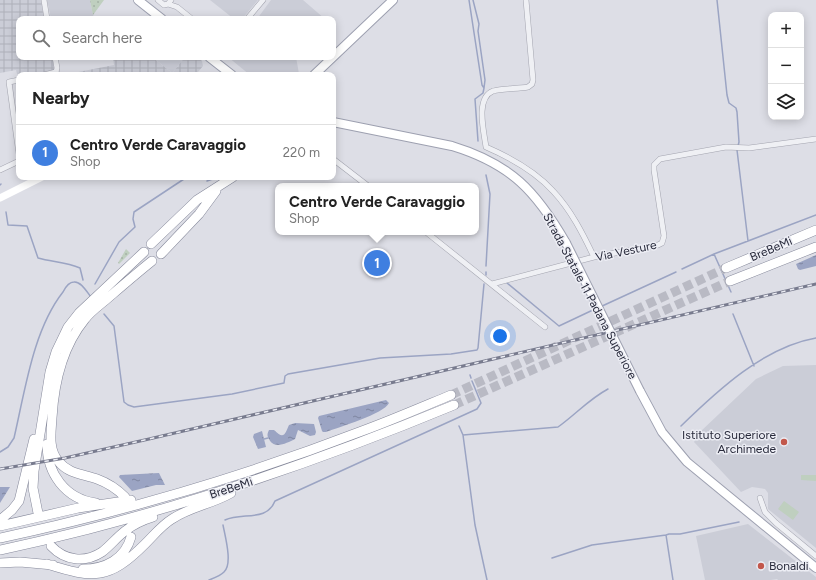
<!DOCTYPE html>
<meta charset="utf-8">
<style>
body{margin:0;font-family:Figtree,sans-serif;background:#f2f2f2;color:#222}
.controls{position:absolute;right:12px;top:12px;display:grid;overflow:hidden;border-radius:8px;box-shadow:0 2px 10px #0003}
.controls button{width:36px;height:36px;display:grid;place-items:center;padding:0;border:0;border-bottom:1px solid #e0e0e0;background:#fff;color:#222;font:20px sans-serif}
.you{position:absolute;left:500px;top:336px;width:14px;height:14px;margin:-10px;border:3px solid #fff;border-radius:50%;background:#1a73e8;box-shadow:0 0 0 6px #1a73e833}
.badge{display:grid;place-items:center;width:26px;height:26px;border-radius:50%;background:#1a73e8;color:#fff;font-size:13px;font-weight:700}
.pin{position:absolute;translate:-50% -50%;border:2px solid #fff;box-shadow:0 1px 4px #0006}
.popup{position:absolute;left:275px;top:183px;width:204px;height:52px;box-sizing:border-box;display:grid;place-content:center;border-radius:8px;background:#fff;filter:drop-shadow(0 1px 3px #0005);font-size:13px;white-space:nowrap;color:#767676}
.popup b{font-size:15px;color:#222}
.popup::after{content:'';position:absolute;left:50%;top:100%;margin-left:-8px;border:8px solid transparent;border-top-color:#fff}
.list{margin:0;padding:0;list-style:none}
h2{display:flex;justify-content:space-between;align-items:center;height:52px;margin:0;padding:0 16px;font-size:17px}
h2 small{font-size:13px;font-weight:400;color:#767676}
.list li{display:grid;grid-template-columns:26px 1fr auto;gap:12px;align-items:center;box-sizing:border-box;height:56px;padding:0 16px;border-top:1px solid #e0e0e0}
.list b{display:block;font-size:15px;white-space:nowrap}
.list p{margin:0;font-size:13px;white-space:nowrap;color:#767676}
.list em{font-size:13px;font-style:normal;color:#767676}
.icon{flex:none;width:22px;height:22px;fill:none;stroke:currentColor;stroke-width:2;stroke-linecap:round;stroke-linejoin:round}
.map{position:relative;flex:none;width:816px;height:580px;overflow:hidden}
.search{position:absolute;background:#fff;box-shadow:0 2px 10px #0003;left:16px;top:16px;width:320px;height:44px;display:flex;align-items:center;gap:10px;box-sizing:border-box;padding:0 14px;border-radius:8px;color:#767676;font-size:15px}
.panel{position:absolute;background:#fff;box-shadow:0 2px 10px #0003;left:16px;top:72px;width:320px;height:108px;border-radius:8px}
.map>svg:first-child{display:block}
</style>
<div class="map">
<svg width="816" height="580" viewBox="0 0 816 580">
<defs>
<pattern id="industrial-grid" width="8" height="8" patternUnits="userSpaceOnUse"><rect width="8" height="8" fill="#cbcdd7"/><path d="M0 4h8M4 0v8" fill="none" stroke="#aeb0b9"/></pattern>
<pattern id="grass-dots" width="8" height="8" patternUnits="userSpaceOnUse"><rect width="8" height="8" fill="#bfcfbf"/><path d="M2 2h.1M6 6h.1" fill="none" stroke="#a4b2a5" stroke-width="1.8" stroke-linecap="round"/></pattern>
<pattern id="water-ripples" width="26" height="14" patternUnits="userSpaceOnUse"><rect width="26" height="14" fill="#9ba4c3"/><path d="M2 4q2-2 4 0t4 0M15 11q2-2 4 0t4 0" fill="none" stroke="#7e86a0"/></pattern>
</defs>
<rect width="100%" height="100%" fill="#dddee6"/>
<path fill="#cbcdd7" d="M47,0H90L94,19H51Z
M210,0H258L242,19H234Z
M271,0H303L325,19H257Z
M152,57H185L173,72H171Z
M228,57H296L299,74L296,75H250Z
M816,365V548L768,509V493L765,489L752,487L741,492L694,442L700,432L756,379L783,366Z
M748,524L816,577V580H778L777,579L771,580H705L696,536Z"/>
<path fill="url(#industrial-grid)" d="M0,0H41L44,19H19V57H52L55,71L32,75H19V77L18,78L16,70L0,73Z
M113,57H152L171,72H173L185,57H198L202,61L203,66L198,72L200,75H63L114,65Z"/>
<path fill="url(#grass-dots)" d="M90,0H104L93,15Z
M126,249L130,253L119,264L118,263Z"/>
<path fill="#bfcfbf" d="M801,475H816V481L801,480Z
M784,501L799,512L793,520L778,509Z"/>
<path fill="url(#water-ripples)" d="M816,255V266L800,270L798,269L796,264Z
M386,400L389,403C384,414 339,427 326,432H323L322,431L318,418L319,416Z
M295,423L314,424L316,432L315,435L310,436L298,430L295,439C287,443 274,450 269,439C267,436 267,434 269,430H274C284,440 285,434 289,425Z
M262,431L266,447L258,449L253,437L254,434Z
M159,473L165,485H156L132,491L119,477L120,475Z
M0,487H10L0,503Z"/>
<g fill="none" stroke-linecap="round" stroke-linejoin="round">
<path stroke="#9ba4c3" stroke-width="1.5" d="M469,0L482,85L484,88L483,93L475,99L478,141
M473,0L479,24L478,31L485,80L484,88
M717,0L727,95L729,103L736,108L737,112L739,142L738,146
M737,150L748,241
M486,175L490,194L486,266
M207,181L218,177
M0,185L1,184
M6,212L8,225L27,226L38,258C52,262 66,262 80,268L83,280
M714,254L731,292
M682,269L714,254L816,215
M486,275V272
M507,283L559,326L595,309
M95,284L119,242L135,227L133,219L134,212L187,177
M600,307L676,272
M104,314L114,326L124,402L128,405L134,407L232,394L284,383L285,376L288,374L380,358L451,354L477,350L478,348L484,284
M733,314L754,366
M470,375L471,378
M459,426L463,435L475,525L487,580
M681,426C718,390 764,347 816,338
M463,435L558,427C575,415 589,399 608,389
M264,439L268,438
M0,452L8,447L14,438C25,391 33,330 63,292C65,288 69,282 74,282C81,281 87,292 91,297
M225,520C242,512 267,522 275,501L477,409L481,403L472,381
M552,558L592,545L666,535
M209,580C214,578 220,576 224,572C233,564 225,536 223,525
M673,580L666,535L669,534H680L739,522"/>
<path stroke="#b9bac4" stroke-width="9" stroke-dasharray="9 4.5" stroke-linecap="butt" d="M451,395L726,268
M454,405L730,281"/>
<defs>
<path id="minor" d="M44,0L47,19
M158,0L164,5L168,4L171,0
M526,0L533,80L532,84L528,87C518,89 503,88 493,91C475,98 484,132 486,147C509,157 536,172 553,191C571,210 583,234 594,257
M168,4L177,7L192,19
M247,19L263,0
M55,57L57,68L56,72L58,75
M44,75L56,72
M19,80L9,82L19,154
M333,159L368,186
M0,170L19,161
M426,232L545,327
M492,284L594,257L658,245L662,243L664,236L654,170V165L660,159L726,147L749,148L816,139
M760,498L765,512L776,523L816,556"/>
<path id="primary" d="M138,0L162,19
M209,57L232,75
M314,75L393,0
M333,122L452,146C511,164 536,191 566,243
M640,391L662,432L687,462L816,568"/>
<path id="motorway" d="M151,244L197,200L233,177
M161,254L199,214L216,191
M726,268L816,230
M730,281L816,247
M47,444C47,473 65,499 96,503
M125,497C117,489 108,483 97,479C83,474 69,474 59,462C48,450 51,433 52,418C54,383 62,347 85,319C91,311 100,305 108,298C122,286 137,273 152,261
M38,513L33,488L34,471L50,372L56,352L68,327L79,313L144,252
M0,520L12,510L19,501L34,439
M0,526L78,508L131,500
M0,538C123,512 245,476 362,431C392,420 422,407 451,395
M51,546C65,561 85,563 102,552C110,546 117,537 125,531C134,524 143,520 153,517
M0,550C156,517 307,466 454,405
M0,563L20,562L53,565
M47,564C94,579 109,580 145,544C154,535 162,525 172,519C190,507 212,504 231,493
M83,569C105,569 125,559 131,537"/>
</defs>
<use href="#minor" stroke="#a3a4af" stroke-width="6"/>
<use href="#primary" stroke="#9da0b0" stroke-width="10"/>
<use href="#motorway" stroke="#86899b" stroke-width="10"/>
<use href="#minor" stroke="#eff0f4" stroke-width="5"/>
<path stroke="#fff" stroke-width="7" d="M0,198L42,177"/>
<use href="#primary" stroke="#fff" stroke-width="8"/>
<use href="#motorway" stroke="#fff" stroke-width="9"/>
<defs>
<path id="rail" d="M0,469L65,458L149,439L816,284"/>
</defs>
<use href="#rail" stroke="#787b8e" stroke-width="3"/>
<use href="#rail" stroke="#ecedf4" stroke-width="1.5" stroke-dasharray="4.5" stroke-linecap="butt"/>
<defs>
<path id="primary-bridge" d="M566,243L640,391"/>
</defs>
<use href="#primary-bridge" stroke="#9da0b0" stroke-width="10" stroke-linecap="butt"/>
<use href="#primary-bridge" stroke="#fff" stroke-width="8"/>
</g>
<g fill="#c2574b" stroke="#ecedf4" stroke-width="1.5">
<circle cx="784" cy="442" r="4"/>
<circle cx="761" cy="566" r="4"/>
</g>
<g text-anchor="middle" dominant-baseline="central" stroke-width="3" stroke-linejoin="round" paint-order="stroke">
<g font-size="12" fill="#282a3b" stroke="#ecedf4">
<text transform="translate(771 249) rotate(-23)">BreBeMi</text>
<text transform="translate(626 251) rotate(-12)">Via Vesture</text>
<text transform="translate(590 296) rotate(62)">Strada Statale 11 Padana Superiore</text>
<text transform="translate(231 488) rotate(-18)">BreBeMi</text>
</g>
<g font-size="12" fill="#282a3b" stroke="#ecedf4" text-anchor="end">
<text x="776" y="435">Istituto Superiore<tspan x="776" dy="14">Archimede</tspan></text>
<text x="769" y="566" text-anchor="start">Bonaldi</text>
</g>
</g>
</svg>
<div class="controls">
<button>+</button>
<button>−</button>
<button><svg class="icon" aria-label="layers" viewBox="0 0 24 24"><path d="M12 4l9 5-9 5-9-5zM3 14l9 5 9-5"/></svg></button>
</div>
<div class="you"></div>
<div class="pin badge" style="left:377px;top:263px;background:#3f7fe0">1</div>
<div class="popup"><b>Centro Verde Caravaggio</b>Shop</div>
<div class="search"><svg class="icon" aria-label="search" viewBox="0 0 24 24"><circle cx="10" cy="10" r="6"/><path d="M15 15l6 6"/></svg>Search here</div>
<section class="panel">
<h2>Nearby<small></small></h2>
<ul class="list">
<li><span class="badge" style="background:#3f7fe0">1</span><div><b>Centro Verde Caravaggio</b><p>Shop</p></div><em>220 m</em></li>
</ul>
</section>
</div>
